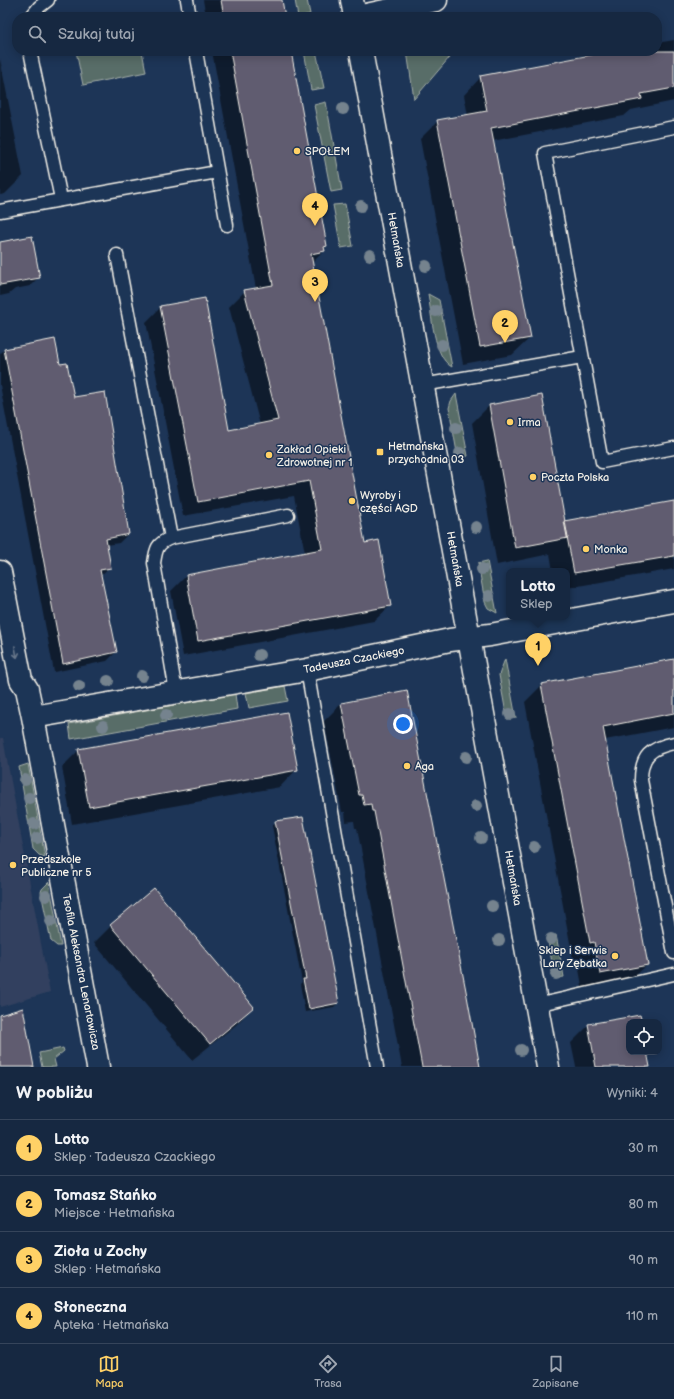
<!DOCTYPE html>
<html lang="pl">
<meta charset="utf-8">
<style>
body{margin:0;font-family:"Balsamiq Sans",sans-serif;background:#1f3048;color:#f1f3f6}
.controls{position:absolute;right:12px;bottom:12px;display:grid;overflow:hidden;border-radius:8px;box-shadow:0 2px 10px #0003}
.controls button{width:36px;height:36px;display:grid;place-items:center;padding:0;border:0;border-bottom:1px solid #35445a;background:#162841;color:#f1f3f6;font:20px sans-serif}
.you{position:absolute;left:403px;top:724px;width:14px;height:14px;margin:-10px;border:3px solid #fff;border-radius:50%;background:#1a73e8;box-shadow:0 0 0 6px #1a73e833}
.badge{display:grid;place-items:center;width:26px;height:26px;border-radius:50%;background:#ffd166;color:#111;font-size:13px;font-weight:700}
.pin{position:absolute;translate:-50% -33px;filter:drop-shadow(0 1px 2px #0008)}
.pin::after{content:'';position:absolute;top:21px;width:14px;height:12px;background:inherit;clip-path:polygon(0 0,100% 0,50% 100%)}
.popup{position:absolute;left:506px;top:568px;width:64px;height:52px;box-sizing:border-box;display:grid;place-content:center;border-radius:8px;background:#162841;filter:drop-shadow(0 1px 3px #0005);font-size:13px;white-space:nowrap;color:#9ea6b1}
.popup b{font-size:15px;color:#f1f3f6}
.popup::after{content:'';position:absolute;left:50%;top:100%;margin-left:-8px;border:8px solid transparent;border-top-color:#162841}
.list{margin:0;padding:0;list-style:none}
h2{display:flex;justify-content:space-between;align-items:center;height:52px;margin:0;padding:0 16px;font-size:17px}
h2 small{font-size:13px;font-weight:400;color:#9ea6b1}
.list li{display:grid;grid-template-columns:26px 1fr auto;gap:12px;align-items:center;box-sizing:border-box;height:56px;padding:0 16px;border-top:1px solid #35445a}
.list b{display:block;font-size:15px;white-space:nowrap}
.list p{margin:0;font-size:13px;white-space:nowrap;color:#9ea6b1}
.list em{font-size:13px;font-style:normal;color:#9ea6b1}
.icon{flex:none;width:22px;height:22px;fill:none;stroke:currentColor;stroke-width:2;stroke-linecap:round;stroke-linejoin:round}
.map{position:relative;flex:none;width:674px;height:1067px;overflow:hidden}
.search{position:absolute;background:#162841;box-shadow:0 2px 10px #0003;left:12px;right:12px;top:12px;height:44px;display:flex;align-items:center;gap:10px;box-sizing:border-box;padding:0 14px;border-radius:16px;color:#9ea6b1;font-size:15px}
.sheet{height:276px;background:#162841}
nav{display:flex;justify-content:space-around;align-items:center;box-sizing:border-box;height:56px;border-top:1px solid #35445a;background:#162841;font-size:11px;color:#9ea6b1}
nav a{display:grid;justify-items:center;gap:2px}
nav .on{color:#ffd166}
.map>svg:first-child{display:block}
</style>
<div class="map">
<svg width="674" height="1067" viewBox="0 0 674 1067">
<rect width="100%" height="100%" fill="#1d3557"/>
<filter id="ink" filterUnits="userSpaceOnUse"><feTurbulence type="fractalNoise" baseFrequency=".025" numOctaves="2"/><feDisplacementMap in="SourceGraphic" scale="8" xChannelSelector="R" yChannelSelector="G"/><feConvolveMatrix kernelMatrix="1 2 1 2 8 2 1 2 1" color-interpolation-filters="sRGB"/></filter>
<g filter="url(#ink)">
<path fill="#31405e" d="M0,738H3L50,992L0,1007Z"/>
<path fill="#586d68" stroke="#a6afa8" d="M295,0H307L310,14L298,17Z
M76,51H142L146,72L83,85Z
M304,51H316L324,88L311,90Z
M407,51H455L414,99Z
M326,102L342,190L331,192L314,105Z
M345,204L353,246L341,248L333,205Z
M428,294L439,300L452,367C433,357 432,314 428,294Z
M456,394L468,456L458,458L449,408L451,401Z
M487,561L497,613L488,608L485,602L478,563Z
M505,659L516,718L507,719L499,675Z
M285,686L288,701L249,708L246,693Z
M235,694L237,709L71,739L69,724Z
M28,764L45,857L39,855L33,849L19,767Z
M49,882L61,946H57L51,941L41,892L42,889Z
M556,935L564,977L555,978L547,936Z
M63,1048L64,1051L54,1059L56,1067H42L39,1053Z"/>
<path fill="#0007" d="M203,0H281L284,17H206Z
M674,40V101L631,110L624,116L492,141L530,338L512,355L463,364L420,139L438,121L468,116L464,95L481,77L616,51H657V43Z
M212,51H290L326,246L324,251L312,263L364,544L390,606L374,621L183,656L171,591L186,576L305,553L294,496L183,516L146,322L161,307L228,431L260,425L229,307L245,291L256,289Z
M0,59L23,176L5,194L0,195Z
M0,243L38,278L30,286L15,289L9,294L0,296Z
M54,341L59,365L128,534L119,543L106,545L110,567L100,576L116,652L107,661L54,672L0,385V354L4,350Z
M489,406L564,523L674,502V569L567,588V571H553L550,554L497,565L472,423Z
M674,660V727L605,740L647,965L629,982L583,991L577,959H573L525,702L542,685Z
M342,703L479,1067H402L357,828H355L354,821L346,822L345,812H342L324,721Z
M79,750L297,769L280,787L72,824L62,767Z
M276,822L338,1003L334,1007L305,1012L300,984L302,982L272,826Z
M111,926L253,1007L236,1025L192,1060L94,943Z
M640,1016L641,1022H629V1052H646L649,1067H576L571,1043L589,1025Z"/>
<path fill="#605b6f" stroke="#f4f1e8" d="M221,0H282L285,17H224Z
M230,51H291L327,246L324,247L325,251L311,254L365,543L379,540L391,606L198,641L186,575L322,549L309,481L198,502L160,306L205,298L229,430L278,420L244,290L273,285Z
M612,51H674V88L641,94L642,99L491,128L531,338L480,347L437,120L487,111L480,76Z
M32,236L40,278L0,285V242Z
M55,339L60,364L67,363L74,397L105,392L129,534L106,539L111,568L100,570L117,652L63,664L4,349Z
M542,395L568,538L515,548L489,405Z
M674,501V556L574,573L564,521Z
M674,659V713L603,727L648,965L600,974L594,942L590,943L541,684Z
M407,690L467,996L480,1067H422L374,811H372L371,804L364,805L362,795H359L341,703Z
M287,712L298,770L89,807L78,749Z
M303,817L339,1003L309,1009L303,979H306L275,821Z
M154,888L254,1007L210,1044L110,925Z
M23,1008L34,1067H0V1015Z
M640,1015L642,1022H629V1052H647L650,1067H596L588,1024Z"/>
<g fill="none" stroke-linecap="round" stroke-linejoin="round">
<defs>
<path id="service" d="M187,0L190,17
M31,17L39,7L48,0
M30,51L61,199
M196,51L227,225
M674,127L545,153L602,462L674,448
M0,211L217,172
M117,255L171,538
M423,385L582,357
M307,670L377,1067
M176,692L154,563C156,549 157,543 171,538L288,515
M674,743C650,748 641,756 641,780L674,953
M536,1005L674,974"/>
<path id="minor" d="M357,17L436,0
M0,572L21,680L27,689L33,717L98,1067
M33,717L307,670L450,640L490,635L674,601"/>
<path id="tertiary" d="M352,0L355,17
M361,51L548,1067"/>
</defs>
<use href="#service" stroke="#f4f1e8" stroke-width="15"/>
<use href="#minor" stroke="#f4f1e8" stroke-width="25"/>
<use href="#tertiary" stroke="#f4f1e8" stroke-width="25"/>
<use href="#service" stroke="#1d3557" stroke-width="12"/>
<use href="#minor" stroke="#1d3557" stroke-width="22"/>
<use href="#tertiary" stroke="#1d3557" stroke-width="22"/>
</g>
<g fill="#75838e">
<circle cx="343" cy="109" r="6"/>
<circle cx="361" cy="206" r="6"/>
<circle cx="370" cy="255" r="6"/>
<circle cx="426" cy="266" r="6"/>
<circle cx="436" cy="311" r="6"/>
<circle cx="442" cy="345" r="6"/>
<circle cx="456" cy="428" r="6"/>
<circle cx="460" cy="453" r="6"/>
<circle cx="476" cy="527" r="6"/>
<circle cx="482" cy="569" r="6"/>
<circle cx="489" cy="596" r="6"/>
<circle cx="259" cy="655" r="6"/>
<circle cx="142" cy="676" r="6"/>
<circle cx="108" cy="681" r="6"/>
<circle cx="79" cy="686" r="6"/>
<circle cx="510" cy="714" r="6"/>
<circle cx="166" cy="715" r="6"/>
<circle cx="103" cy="726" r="6"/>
<circle cx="466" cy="757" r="6"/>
<circle cx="25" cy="780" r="6"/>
<circle cx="29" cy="798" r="6"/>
<circle cx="476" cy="806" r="6"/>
<circle cx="34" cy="824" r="6"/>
<circle cx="37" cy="838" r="6"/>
<circle cx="481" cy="838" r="6"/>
<circle cx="534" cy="847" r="6"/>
<circle cx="46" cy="896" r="6"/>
<circle cx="492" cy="906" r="6"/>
<circle cx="51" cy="921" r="6"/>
<circle cx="551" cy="939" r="6"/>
<circle cx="499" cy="940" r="6"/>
<circle cx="556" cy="974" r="6"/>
<circle cx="521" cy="1050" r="6"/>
</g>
<defs><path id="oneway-shaft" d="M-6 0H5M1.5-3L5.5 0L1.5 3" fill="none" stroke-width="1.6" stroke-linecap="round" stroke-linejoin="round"/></defs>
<use stroke="#68778a" href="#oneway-shaft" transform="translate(16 652) rotate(79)"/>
</g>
<g fill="#ffd166" stroke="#1d3557" stroke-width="1.5">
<circle cx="297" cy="151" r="4"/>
<circle cx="510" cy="422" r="4"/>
<rect x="376" y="448" width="8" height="8" rx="2"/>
<circle cx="269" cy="455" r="4"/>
<circle cx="533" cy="477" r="4"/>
<circle cx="352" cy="501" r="4"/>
<circle cx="586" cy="549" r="4"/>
<circle cx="407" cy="766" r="4"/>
<circle cx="13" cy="865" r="4"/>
<circle cx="615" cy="956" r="4"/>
</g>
<g text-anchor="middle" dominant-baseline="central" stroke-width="3" stroke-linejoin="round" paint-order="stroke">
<g font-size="11" fill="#f4f1e8" stroke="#1d3557" text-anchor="start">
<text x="305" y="151">SPOŁEM</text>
<text x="518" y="422">Irma</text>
<text x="388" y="446">Hetmańska<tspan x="388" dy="13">przychodnia 03</tspan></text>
<text x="277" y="449">Zakład Opieki<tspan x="277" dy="13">Zdrowotnej nr 1</tspan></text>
<text x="541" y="477">Poczta Polska</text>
<text x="360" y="495">Wyroby i<tspan x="360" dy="13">części AGD</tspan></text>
<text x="594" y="549">Monka</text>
<text x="415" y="766">Aga</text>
<text x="21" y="859">Przedszkole<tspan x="21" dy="13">Publiczne nr 5</tspan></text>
<text x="607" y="950" text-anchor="end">Sklep i Serwis<tspan x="607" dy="13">Lary Zębatka</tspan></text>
</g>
<g font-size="11" fill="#f4f1e8" stroke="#1d3557">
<text transform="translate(396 240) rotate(80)">Hetmańska</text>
<text transform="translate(455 559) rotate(80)">Hetmańska</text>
<text transform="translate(354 660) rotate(-11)">Tadeusza Czackiego</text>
<text transform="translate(513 878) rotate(80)">Hetmańska</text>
<text transform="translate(81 972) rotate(79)">Teofila Aleksandra Lenartowicza</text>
</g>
</g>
</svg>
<div class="controls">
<button><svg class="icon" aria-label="locate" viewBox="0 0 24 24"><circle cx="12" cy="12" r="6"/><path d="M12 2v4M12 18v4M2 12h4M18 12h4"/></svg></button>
</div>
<div class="you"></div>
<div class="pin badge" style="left:538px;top:666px">1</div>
<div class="popup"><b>Lotto</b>Sklep</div>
<div class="pin badge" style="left:505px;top:343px">2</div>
<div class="pin badge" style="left:315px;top:302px">3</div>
<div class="pin badge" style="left:315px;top:226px">4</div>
<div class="search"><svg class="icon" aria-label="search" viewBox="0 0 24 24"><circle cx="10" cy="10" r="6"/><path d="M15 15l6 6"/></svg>Szukaj tutaj</div>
</div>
<section class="sheet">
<h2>W pobliżu<small>Wyniki: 4</small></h2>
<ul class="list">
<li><span class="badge">1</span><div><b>Lotto</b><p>Sklep · Tadeusza Czackiego</p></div><em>30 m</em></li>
<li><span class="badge">2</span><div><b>Tomasz Stańko</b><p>Miejsce · Hetmańska</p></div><em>80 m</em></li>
<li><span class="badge">3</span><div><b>Zioła u Zochy</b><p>Sklep · Hetmańska</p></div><em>90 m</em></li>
<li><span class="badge">4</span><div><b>Słoneczna</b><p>Apteka · Hetmańska</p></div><em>110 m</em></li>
</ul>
</section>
<nav>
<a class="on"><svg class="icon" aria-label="map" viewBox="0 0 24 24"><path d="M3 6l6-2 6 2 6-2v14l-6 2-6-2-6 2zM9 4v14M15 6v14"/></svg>Mapa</a>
<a><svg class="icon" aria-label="directions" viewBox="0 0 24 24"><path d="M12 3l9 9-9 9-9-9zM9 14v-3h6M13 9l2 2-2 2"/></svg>Trasa</a>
<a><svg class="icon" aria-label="saved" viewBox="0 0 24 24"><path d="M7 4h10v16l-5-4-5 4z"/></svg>Zapisane</a>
</nav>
